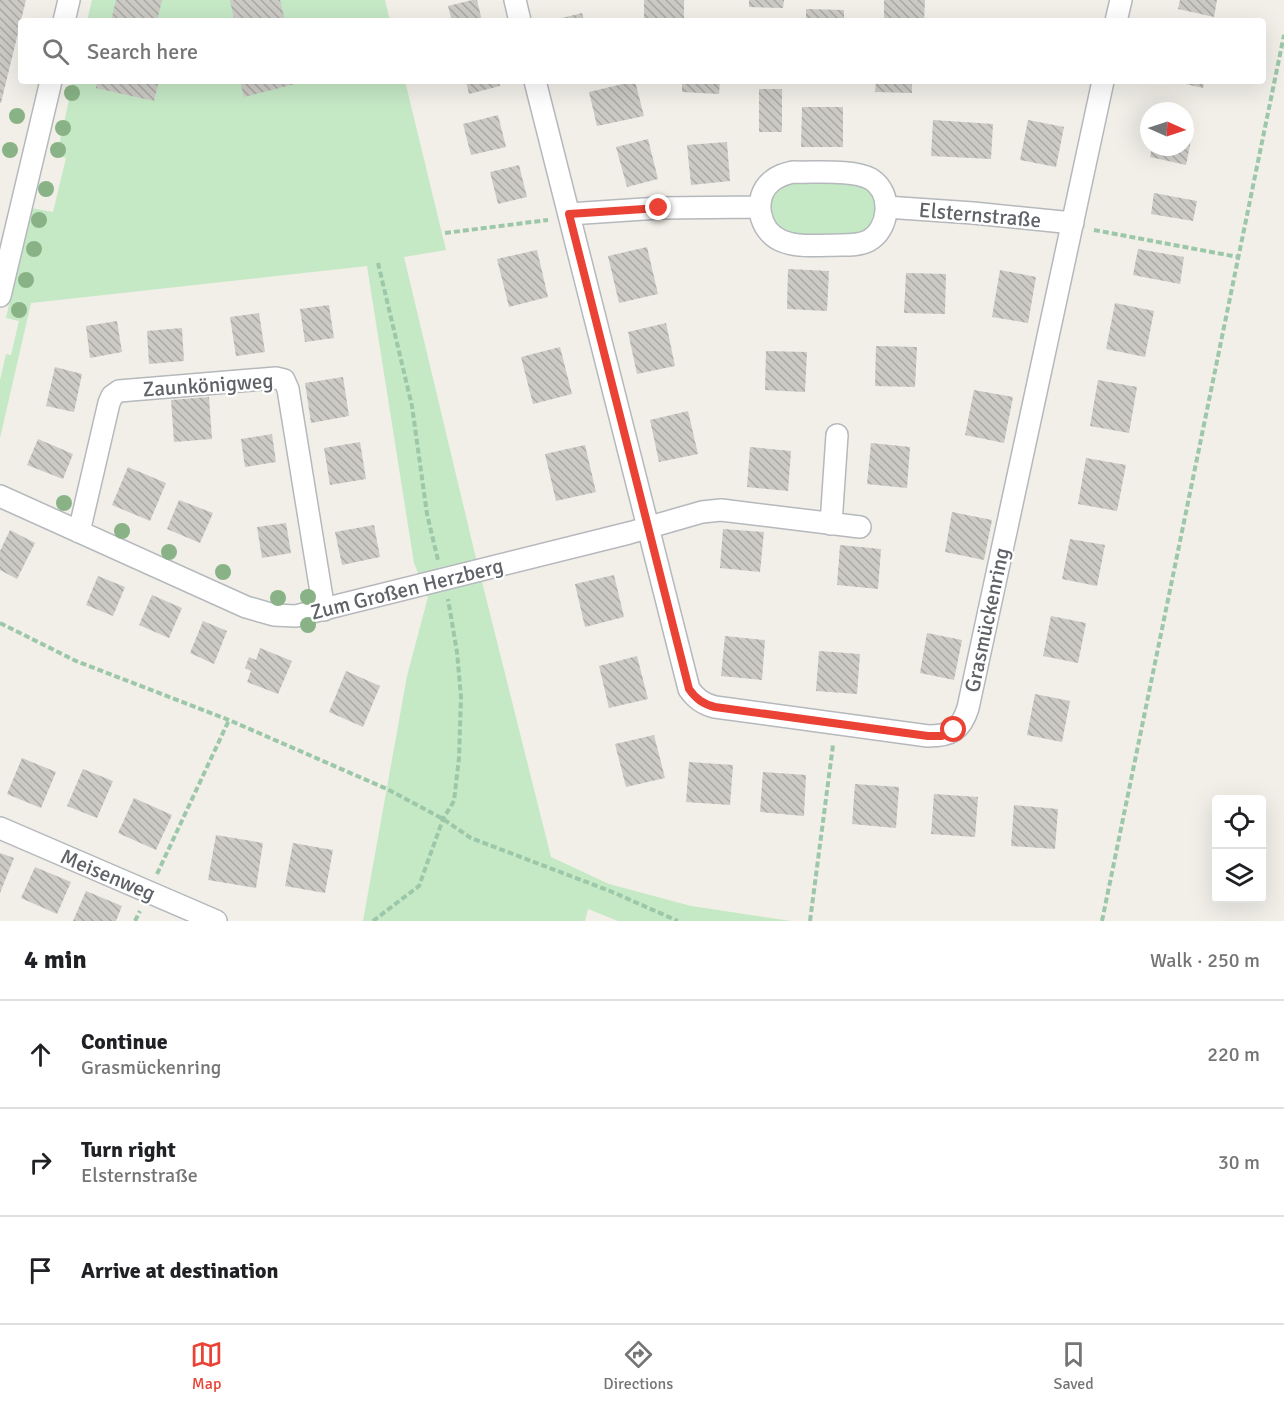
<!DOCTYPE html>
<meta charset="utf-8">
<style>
body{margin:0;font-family:Signika,sans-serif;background:#f6f6f6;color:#202124}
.controls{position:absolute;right:18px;bottom:18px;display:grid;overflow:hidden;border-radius:6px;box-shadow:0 6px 24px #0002}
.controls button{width:54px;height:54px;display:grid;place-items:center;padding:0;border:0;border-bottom:2px solid #e0e0e0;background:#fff;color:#202124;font:30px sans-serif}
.compass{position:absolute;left:1140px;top:102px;width:54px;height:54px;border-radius:50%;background:#fff;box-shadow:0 6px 24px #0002;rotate:93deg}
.stop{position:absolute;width:18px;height:18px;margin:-14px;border:4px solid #ea4335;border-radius:50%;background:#fff}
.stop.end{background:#ea4335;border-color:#fff;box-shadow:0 2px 6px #0008}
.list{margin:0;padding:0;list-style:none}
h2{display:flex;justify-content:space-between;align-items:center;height:78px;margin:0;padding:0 24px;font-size:26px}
h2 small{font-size:20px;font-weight:400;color:#757577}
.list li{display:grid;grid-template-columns:39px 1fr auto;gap:18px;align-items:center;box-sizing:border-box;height:108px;padding:0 24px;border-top:2px solid #e0e0e0}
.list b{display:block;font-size:22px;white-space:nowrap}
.list p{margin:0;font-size:20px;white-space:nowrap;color:#757577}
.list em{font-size:20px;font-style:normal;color:#757577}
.icon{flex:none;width:33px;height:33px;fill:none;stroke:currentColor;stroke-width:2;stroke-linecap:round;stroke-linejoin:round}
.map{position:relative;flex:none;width:1284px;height:921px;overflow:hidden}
.search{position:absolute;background:#fff;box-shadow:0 6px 24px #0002;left:18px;right:18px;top:18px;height:66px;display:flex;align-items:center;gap:15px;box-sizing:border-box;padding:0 21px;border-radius:6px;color:#757577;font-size:22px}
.sheet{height:402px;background:#fff}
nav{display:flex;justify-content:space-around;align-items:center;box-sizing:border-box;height:84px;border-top:2px solid #e0e0e0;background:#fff;font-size:16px;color:#757577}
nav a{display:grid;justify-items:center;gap:3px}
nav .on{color:#ea4335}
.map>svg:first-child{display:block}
</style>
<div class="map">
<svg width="1284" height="921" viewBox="0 0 1284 921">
<defs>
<pattern id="building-back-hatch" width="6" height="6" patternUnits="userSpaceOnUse" patternTransform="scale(1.5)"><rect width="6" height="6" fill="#cccac5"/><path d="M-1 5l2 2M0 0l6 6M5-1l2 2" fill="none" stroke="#a9a8a4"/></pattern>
</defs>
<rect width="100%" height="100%" fill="#f1efe8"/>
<path fill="#c5e8c5" d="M92,0H385L390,21H87Z
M73,81H405L446,250L404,257L474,550L551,857L609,884L691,906L791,921H618L588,909L585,921H363L407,676L428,597L414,563L367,266L31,303L0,438V380L6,354L11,355L19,321L6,318L31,208L53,212L66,158L57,155Z
M848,181C855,184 865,186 870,191C887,208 872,224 860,237L786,235L771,218C770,206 772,187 786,182C796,179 835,181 848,181Z"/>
<path fill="url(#building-back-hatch)" d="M0,0H26L1,103H0Z
M116,0H162L157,21H111Z
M230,0H280L285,21H228V19H234Z
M472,0H477L482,21H452L448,6Z
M644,0H684V20L644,19Z
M749,0H784L783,8L749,7Z
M884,0H925L924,21H884Z
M1180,0H1217L1214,17L1178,9Z
M806,9L844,10V21H806Z
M582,13L584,21H554V20Z
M97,81H159L154,101L96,88Z
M240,81H303V82L244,97Z
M466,81H499L500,86L469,94Z
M635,81L644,116L597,126L589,92Z
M682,81H720L719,94L682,92Z
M876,81H912V93L875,92Z
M1172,81H1204L1203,88Z
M759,89H782V132H759Z
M802,107H843V147H801Z
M498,115L506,147L471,155L463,124Z
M933,120L993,124L991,159L931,156Z
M1028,120L1064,127L1056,167L1020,160Z
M1185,123L1194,125L1186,165L1150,157L1152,147H1185Z
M648,139L658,179L627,187L616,147Z
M727,142L730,181L691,185L687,145Z
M519,165L527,197L498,204L490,172Z
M1154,193L1197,201L1193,221L1151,214Z
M647,247L658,294L619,303L608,256Z
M1138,249L1184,257L1180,284L1133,275Z
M537,250L548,297L509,307L497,259Z
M788,269L829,271L827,311L787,309Z
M1000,270L1036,277L1028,323L992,317Z
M906,273L946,274L945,314L904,313Z
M1115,303L1154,311L1145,357L1106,349Z
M329,305L334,338L305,342L300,309Z
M259,313L265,352L236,356L230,317Z
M117,321L122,352L90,358L86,326Z
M666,323L675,366L637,374L628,332Z
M182,328L184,361L149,364L147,331Z
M876,346L917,347L915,387L875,386Z
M560,347L572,394L533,404L521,357Z
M766,351L807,352L805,392L765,390Z
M55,367L82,374L74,412L46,406Z
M343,377L349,416L311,423L305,383Z
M1098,380L1137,387L1129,433L1090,426Z
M974,390L1013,397L1004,443L965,435Z
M209,397L212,439L174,442L171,400Z
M688,411L698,454L659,462L650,420Z
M272,434L276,462L245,467L241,439Z
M38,439L73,454L63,479L27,465Z
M360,442L366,479L330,485L324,448Z
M871,443L910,447L907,488L867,484Z
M585,445L596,492L556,501L545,454Z
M750,447L791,451L788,491L747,487Z
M1086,458L1126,465L1117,511L1078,504Z
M128,467L166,483L150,521L112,505Z
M179,500L213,513L200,543L167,529Z
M952,512L992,520L984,560L945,552Z
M286,523L291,553L262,558L257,527Z
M374,525L380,557L342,565L335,532Z
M723,529L764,532L760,572L720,568Z
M10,530L35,543L17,579L0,570V551Z
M1070,539L1105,545L1097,586L1062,579Z
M840,545L881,549L878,589L837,585Z
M614,575L624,617L585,627L575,584Z
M98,576L125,587L113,616L86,605Z
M152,595L182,608L169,638L139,625Z
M1051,616L1086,623L1078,663L1043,656Z
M203,621L227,631L214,664L190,653Z
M927,633L962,640L954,680L920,673Z
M725,636L765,640L762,680L721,676Z
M260,648L292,661L278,694L247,682L251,671L245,668L249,657L256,660Z
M819,651L860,654L857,694L816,691Z
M637,656L648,699L609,708L599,666Z
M346,671L380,686L363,727L329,712Z
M1035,694L1070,701L1062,742L1027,735Z
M654,735L665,778L626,787L615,744Z
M22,758L56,772L41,808L7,794Z
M689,762L733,765L730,805L686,802Z
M83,769L113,781L97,818L67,806Z
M763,772L806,775L804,816L760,812Z
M855,784L899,787L896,828L852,824Z
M934,794L978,797L975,837L931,834Z
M134,798L172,815L156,850L118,833Z
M1014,805L1058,809L1055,849L1011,846Z
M216,835L263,843L256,888L208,880Z
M293,843L333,850L325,893L285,886Z
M0,853L14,858L0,893Z
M35,867L71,882L57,914L21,898Z
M86,891L122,906L116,921H73Z"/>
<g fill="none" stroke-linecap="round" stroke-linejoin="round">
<defs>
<path id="minor" d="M515,0L520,21
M64,21L69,0
M1116,21L1121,0
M535,81L689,689C696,699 703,704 715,707L928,736C951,736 961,730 968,708L1103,81
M793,172C814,173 853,169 871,179C893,193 890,229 868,241C860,245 851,245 841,245C823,245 799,248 782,241C758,231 752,197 772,181C779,175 785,174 793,172Z
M886,207L973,213L1073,223
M569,214L659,208L760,207
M0,296L51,81
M0,496L246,607L274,615L296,616L629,533L702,512L721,510L860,527
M831,524L837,435
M79,532L109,403L112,396L119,391L276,378L284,380L288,389L324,610
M0,828L216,921"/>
</defs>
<use href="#minor" stroke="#b5b8bc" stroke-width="24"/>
<path stroke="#9cc7a9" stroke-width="4" stroke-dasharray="6 3" stroke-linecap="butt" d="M1094,230L1238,257
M445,233L548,220
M378,263L412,406L427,514L438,560
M0,623L76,661L229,720L387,789L443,819L471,838L610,891L678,921
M157,874L229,720
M135,921L140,911
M373,921L419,886L443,819L454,801L459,758L461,697L457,652L448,599
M810,921L833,745
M1102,921L1284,35"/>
<use href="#minor" stroke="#fff" stroke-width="21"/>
</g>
<g fill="#89b387">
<circle cx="72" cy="93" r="8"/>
<circle cx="17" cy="116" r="8"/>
<circle cx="63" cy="128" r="8"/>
<circle cx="10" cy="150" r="8"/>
<circle cx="58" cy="150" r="8"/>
<circle cx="46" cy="189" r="8"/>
<circle cx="39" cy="220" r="8"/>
<circle cx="34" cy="249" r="8"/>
<circle cx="26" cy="280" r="8"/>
<circle cx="19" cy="310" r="8"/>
<circle cx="64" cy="503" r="8"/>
<circle cx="122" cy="531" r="8"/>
<circle cx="169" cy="552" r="8"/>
<circle cx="223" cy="572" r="8"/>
<circle cx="308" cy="597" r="8"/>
<circle cx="278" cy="598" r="8"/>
<circle cx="308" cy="625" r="8"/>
</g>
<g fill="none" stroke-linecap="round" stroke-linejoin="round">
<path stroke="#ea4335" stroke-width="8" d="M659,208L569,214L689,689C696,699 703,704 715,707L928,736H942L954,730"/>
</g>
<g text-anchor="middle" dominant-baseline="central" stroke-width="4.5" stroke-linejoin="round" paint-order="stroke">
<g font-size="21" fill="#5f6368" stroke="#fff">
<text transform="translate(980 215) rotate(5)">Elsternstraße</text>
<text transform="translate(208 385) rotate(-4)">Zaunkönigweg</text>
<text transform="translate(407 589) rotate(-14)">Zum Großen Herzberg</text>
<text transform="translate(987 620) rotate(-78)">Grasmückenring</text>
<text transform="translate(108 875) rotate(23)">Meisenweg</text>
</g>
</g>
</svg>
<div class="controls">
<button><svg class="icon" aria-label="locate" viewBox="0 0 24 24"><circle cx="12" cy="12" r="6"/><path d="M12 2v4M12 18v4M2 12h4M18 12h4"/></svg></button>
<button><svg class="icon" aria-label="layers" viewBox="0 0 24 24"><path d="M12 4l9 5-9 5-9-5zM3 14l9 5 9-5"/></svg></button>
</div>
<svg class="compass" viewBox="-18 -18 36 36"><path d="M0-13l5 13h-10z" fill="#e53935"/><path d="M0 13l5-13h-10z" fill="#757577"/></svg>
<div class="stop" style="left:954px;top:730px"></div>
<div class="stop end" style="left:659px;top:208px"></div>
<div class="search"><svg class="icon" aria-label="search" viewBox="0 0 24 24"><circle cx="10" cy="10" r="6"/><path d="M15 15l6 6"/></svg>Search here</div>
</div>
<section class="sheet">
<h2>4 min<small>Walk · 250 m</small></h2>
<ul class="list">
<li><svg class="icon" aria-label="ahead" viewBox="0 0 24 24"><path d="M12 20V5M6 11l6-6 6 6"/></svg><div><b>Continue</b><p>Grasmückenring</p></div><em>220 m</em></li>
<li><svg class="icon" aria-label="right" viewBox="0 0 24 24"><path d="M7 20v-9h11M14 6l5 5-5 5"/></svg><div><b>Turn right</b><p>Elsternstraße</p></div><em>30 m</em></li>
<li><svg class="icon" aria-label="arrive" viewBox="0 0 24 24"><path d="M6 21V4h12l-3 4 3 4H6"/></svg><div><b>Arrive at destination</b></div></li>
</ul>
</section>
<nav>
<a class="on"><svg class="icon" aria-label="map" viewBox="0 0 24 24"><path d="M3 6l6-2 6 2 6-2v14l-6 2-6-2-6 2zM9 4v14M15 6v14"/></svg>Map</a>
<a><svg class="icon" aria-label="directions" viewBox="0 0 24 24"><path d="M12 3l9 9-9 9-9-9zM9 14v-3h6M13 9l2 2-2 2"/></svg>Directions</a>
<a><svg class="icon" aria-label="saved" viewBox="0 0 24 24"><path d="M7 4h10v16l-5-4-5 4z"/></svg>Saved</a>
</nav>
